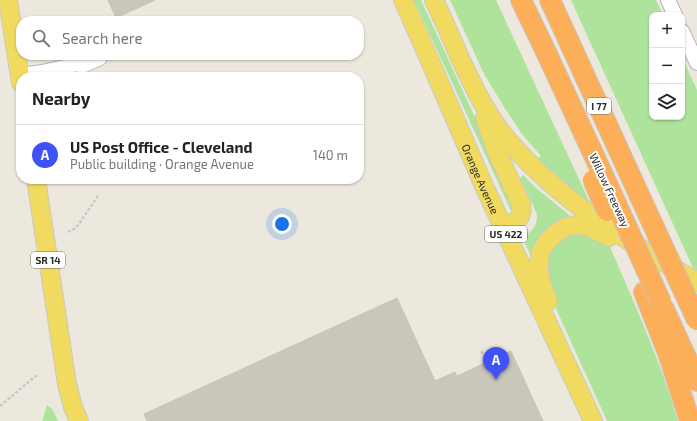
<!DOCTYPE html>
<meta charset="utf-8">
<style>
body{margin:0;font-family:"Exo 2",sans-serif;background:#f2f2f2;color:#222}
.controls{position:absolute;right:12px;top:12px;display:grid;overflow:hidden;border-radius:8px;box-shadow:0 1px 3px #0004}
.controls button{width:36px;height:36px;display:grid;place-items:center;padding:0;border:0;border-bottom:1px solid #e0e0e0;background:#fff;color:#222;font:20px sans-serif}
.you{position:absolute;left:282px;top:224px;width:14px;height:14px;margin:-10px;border:3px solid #fff;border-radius:50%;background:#1a73e8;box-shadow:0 0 0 6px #1a73e833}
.badge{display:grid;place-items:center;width:26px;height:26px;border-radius:50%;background:#3f52f9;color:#fff;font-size:13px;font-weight:700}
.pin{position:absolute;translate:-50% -33px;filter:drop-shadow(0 1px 2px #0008)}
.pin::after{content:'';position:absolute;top:21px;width:14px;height:12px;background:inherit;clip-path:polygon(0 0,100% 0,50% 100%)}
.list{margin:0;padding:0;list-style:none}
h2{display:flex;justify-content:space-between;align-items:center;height:52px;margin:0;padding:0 16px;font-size:17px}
h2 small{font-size:13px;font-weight:400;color:#767676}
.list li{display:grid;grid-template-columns:26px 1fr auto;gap:12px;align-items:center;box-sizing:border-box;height:60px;padding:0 16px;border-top:1px solid #e0e0e0}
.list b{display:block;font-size:15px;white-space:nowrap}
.list p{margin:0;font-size:13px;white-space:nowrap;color:#767676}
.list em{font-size:13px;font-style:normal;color:#767676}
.icon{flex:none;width:22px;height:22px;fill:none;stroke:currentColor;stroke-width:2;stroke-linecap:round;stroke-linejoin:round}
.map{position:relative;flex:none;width:697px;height:421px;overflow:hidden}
.search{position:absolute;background:#fff;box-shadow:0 1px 3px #0004;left:16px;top:16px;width:348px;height:44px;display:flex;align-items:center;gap:10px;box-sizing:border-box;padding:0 14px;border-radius:16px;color:#767676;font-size:15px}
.panel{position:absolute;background:#fff;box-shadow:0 1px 3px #0004;left:16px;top:72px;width:348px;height:112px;border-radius:16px}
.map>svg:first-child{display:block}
</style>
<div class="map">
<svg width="697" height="421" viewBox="0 0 697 421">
<rect width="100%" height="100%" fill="#ede8de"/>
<path fill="#aee39b" d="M414,0H421L513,200L514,208L511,211Z
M450,0H496L590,203L575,193L537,159L541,156L522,134L504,107L484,74Z
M571,0H656L663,15H652V117H682V57L697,90V272L694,270Z
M523,175L536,188L568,214L570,217L533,254H530L522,237C533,231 537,227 537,214L520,178Z
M584,233L608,242C633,301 660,359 678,421H607L557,311L548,284L547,256L562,237L573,234Z
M47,405L53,410L58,421H42Z"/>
<path fill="#c9c6bc" stroke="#c9c4b8" d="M108,0H155L116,18Z
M397,298L435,381L455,372L457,376L511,351L543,421H147L144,414Z"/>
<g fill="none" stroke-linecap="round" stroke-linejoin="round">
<defs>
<path id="minor" d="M668,0L675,15
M682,31L697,63
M20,75L42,72L78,64L82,66L100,58L101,55"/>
<g id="major">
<path d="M8,0L21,83"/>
<path id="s1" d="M403,0L423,45L484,186L593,421"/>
<path d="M434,0C443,19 452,39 460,58C473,86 487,115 507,139C556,198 631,244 697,282"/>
<path d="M485,118L496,150L521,204C524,220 515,222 503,228"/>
<path d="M36,179L67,384L73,407L79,421"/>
<path d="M548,301C538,277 531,253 555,234C561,229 569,225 577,225C588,225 599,232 609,237"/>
</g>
<path id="highway" d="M521,0L547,54L610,190
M550,0L647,212
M644,292L668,353L690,421
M664,309L697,381"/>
</defs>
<use href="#minor" stroke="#b2b3bf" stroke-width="16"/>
<use href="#major" stroke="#c8c8c8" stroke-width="20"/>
<use href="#highway" stroke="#c8c8c8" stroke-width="22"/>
<path stroke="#c8c8c8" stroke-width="2.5" stroke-dasharray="3 2" stroke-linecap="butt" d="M68,232L76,228L98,196
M481,351L487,362
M0,406L37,375"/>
<use href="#minor" stroke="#fff" stroke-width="14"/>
<use href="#major" stroke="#f0db60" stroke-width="18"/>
<use href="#highway" stroke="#fdae59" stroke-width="20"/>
<defs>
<path id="highway-bridge" d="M593,180L607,211
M610,190L661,302
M647,212L697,320"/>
</defs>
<use href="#highway-bridge" stroke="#c8c8c8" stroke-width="22" stroke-linecap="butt"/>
<use href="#highway-bridge" stroke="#fdae59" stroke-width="20"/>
</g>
<g text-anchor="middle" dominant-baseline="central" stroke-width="4" stroke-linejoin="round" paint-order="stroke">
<g fill="#fff" stroke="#6b6b6b" stroke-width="1">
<rect x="587" y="98" width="24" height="16" rx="3"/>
<rect x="485" y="226" width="42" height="16" rx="3"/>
<rect x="31" y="252" width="34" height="16" rx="3"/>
</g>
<g font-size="10" font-weight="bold" fill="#2c2c2c">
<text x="599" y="106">I 77</text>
<text x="506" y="234">US 422</text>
<text x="48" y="260">SR 14</text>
</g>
<g font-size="11" fill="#2c2c2c" stroke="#fff">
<text stroke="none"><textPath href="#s1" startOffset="195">Orange Avenue</textPath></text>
<text transform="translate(610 190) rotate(65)">Willow Freeway</text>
</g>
</g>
</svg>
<div class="controls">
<button>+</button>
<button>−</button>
<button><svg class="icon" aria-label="layers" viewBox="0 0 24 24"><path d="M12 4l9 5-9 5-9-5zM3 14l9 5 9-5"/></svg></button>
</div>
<div class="you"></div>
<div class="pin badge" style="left:496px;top:380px">A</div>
<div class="search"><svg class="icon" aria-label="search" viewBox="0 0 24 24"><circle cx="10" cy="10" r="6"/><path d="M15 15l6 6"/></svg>Search here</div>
<section class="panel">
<h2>Nearby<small></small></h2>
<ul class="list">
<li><span class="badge">A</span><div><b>US Post Office - Cleveland</b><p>Public building · Orange Avenue</p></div><em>140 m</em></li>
</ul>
</section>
</div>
